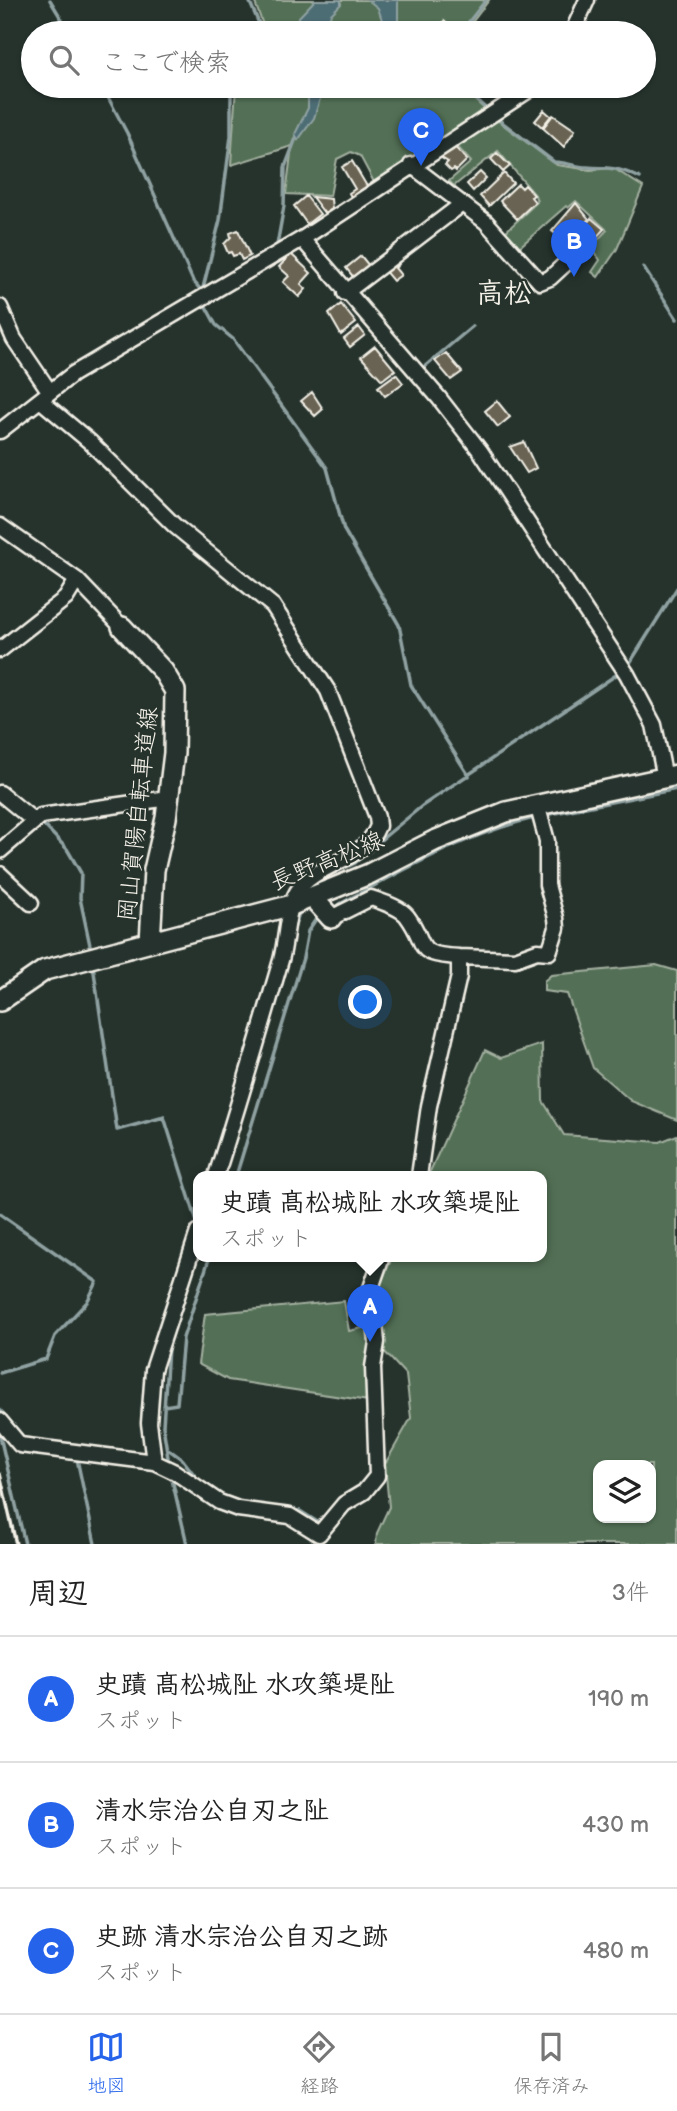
<!DOCTYPE html>
<html lang="ja">
<meta charset="utf-8">
<style>
body{margin:0;font-family:"Balsamiq Sans","Klee One",sans-serif;background:#f6f6f6;color:#222}
.controls{position:absolute;right:21px;bottom:21px;display:grid;overflow:hidden;border-radius:14px;box-shadow:0 2px 5px #0004}
.controls button{width:63px;height:63px;display:grid;place-items:center;padding:0;border:0;border-bottom:2px solid #e0e0e0;background:#fff;color:#222;font:35px sans-serif}
.you{position:absolute;left:366px;top:1003px;width:24px;height:24px;margin:-18px;border:5px solid #fff;border-radius:50%;background:#1a73e8;box-shadow:0 0 0 10px #1a73e833}
.badge{display:grid;place-items:center;width:46px;height:46px;border-radius:50%;background:#2563eb;color:#fff;font-size:23px;font-weight:700}
.pin{position:absolute;translate:-50% -58px;filter:drop-shadow(0 2px 4px #0008)}
.pin::after{content:'';position:absolute;top:37px;width:24px;height:21px;background:inherit;clip-path:polygon(0 0,100% 0,50% 100%)}
.popup{position:absolute;left:193px;top:1171px;width:354px;height:91px;box-sizing:border-box;display:grid;place-content:center;border-radius:14px;background:#fff;filter:drop-shadow(0 2px 5px #0005);font-size:23px;white-space:nowrap;color:#767676}
.popup b{font-size:26px;color:#222}
.popup::after{content:'';position:absolute;left:50%;top:100%;margin-left:-14px;border:14px solid transparent;border-top-color:#fff}
.list{margin:0;padding:0;list-style:none}
h2{display:flex;justify-content:space-between;align-items:center;height:91px;margin:0;padding:0 28px;font-size:30px}
h2 small{font-size:23px;font-weight:400;color:#767676}
.list li{display:grid;grid-template-columns:46px 1fr auto;gap:21px;align-items:center;box-sizing:border-box;height:126px;padding:0 28px;border-top:2px solid #e0e0e0}
.list b{display:block;font-size:26px;white-space:nowrap}
.list p{margin:0;font-size:23px;white-space:nowrap;color:#767676}
.list em{font-size:23px;font-style:normal;color:#767676}
.icon{flex:none;width:38px;height:38px;fill:none;stroke:currentColor;stroke-width:2;stroke-linecap:round;stroke-linejoin:round}
.map{position:relative;flex:none;width:677px;height:1544px;overflow:hidden}
.search{position:absolute;background:#fff;box-shadow:0 2px 5px #0004;left:21px;right:21px;top:21px;height:77px;display:flex;align-items:center;gap:18px;box-sizing:border-box;padding:0 24px;border-radius:38px;color:#767676;font-size:26px}
.sheet{height:469px;background:#fff}
nav{display:flex;justify-content:space-around;align-items:center;box-sizing:border-box;height:98px;border-top:2px solid #e0e0e0;background:#fff;font-size:19px;color:#767676}
nav a{display:grid;justify-items:center;gap:4px}
nav .on{color:#2563eb}
.map>svg:first-child{display:block}
</style>
<div class="map">
<svg width="677" height="1544" viewBox="0 0 677 1544">
<rect width="100%" height="100%" fill="#26332d"/>
<filter id="ink" filterUnits="userSpaceOnUse"><feTurbulence type="fractalNoise" baseFrequency=".0143" numOctaves="2"/><feDisplacementMap in="SourceGraphic" scale="14" xChannelSelector="R" yChannelSelector="G"/><feConvolveMatrix kernelMatrix="1 2 1 2 8 2 1 2 1" color-interpolation-filters="sRGB"/></filter>
<g filter="url(#ink)">
<path fill="#537057" stroke="#a4b0a0" stroke-width="2" fill-rule="evenodd" d="M254,0H489L464,33H266Z
M236,86H459L488,112L375,184L360,156L351,152L337,159L330,196L286,194L292,146L231,165Z
M493,117L557,165L590,170L613,168L643,187L617,249L598,277L592,272L600,260L591,247L607,230L576,201L568,208L566,206L516,250L502,235L537,202L535,195L498,151L454,186L449,181L471,162L455,144Z
M656,965L677,971V1120L631,1101L593,1068L567,994L544,991V981L551,975Z
M542,1044L543,1101L564,1135L660,1142L677,1135V1544H376L377,1533L389,1507L385,1464L411,1418L406,1375L383,1350L376,1293L393,1256H542V1176H428L485,1050L501,1058ZM598,1465H651V1518H598Z
M344,1301L349,1331L371,1326L369,1401L228,1380L198,1364L205,1314Z"/>
<path fill="#4d6d74" stroke="#90a2a2" stroke-width="2" d="M315,0H341V4L331,14L322,33H296L298,18Z
M368,0H398V24L404,33H397L384,26L378,8Z
M308,86H324L314,118L298,140L295,134L308,108Z"/>
<g fill="none" stroke-linecap="round" stroke-linejoin="round">
<path stroke="#90a2a2" stroke-width="3.5" d="M50,0L70,33
M249,0L263,33
M460,33L486,0
M102,86L127,133L193,281L201,290
M460,86L490,112
M495,117L554,162C566,162 576,167 587,167C613,169 615,166 640,178
M643,267L677,319
M217,281L277,245L284,206L285,167L296,138
M202,292L220,220L231,136V86
M204,303L216,325L233,339L327,468L344,530L399,625L411,685L469,776
M424,367L473,326
M628,666L677,588
M545,815L677,789
M41,822L67,849L81,873L80,898L91,950
M371,848L422,806L622,671
M315,882L355,863L365,853
M331,909C398,873 463,834 538,817
M293,932L300,910
M93,965L117,1130L164,1117L198,1225
M236,1176L303,958L308,931L318,916
M0,1214L97,1282L87,1302L55,1336L46,1359L0,1373
M168,1347L163,1426L169,1464
M164,1406L177,1404L183,1338L210,1256
M0,1410L26,1440
M0,1436L25,1544
M168,1449L183,1460L199,1481
M77,1459L95,1544
M171,1475L187,1544
M287,1509L300,1511L319,1523"/>
</g>
<path fill="#696452" stroke="#f4f1e8" stroke-width="2" d="M444,21L453,29L450,33H435Z
M544,110L551,116L542,127L535,121Z
M553,115L575,130L564,147L543,128Z
M453,145L467,160L456,171L454,169L451,171L445,165L448,162L438,156Z
M497,153L510,166L503,172L491,159Z
M352,161L368,188L351,197L349,193L355,189L342,167Z
M480,172L486,178L473,191L467,184Z
M504,173L513,183L489,206L480,196Z
M518,184L522,188L525,185L534,195L531,197L535,202L517,219L500,201Z
M306,196L320,214L307,224L294,206Z
M312,197L331,199L332,209L325,214Z
M576,203L589,219L563,240L552,231Z
M591,218L604,229L593,241L580,234Z
M238,230L250,256L242,260L239,254L233,256L231,252L228,253L224,244L231,237L230,233Z
M291,254L311,273L301,284L306,289L299,297L283,282L289,276L279,267Z
M361,256L370,267L355,279L346,268Z
M396,259L399,264L395,268L401,275L393,281L383,269Z
M341,304L356,323L341,335L329,314Z
M359,327L365,335L350,347L344,339Z
M375,346L395,370L382,380L361,357Z
M446,353L462,372L451,380L435,361Z
M396,374L403,383L385,396L378,387Z
M312,392L323,409L315,416L301,401Z
M497,401L510,417L498,427L485,411Z
M524,442L536,468L527,473L510,447Z"/>
<g fill="none" stroke-linecap="round" stroke-linejoin="round">
<defs>
<path id="street" d="M572,33L587,0
M411,165L486,222L540,282L550,278L577,253
M302,239L439,398L481,452L627,674L654,725L665,778
M345,293L462,204
M0,307L14,339L50,392
M40,400L90,442L175,526L273,606L328,691L377,817L378,826C363,863 316,862 297,892C286,911 287,938 281,960C260,1032 239,1104 216,1176
M0,431L73,374L302,239L535,86
M0,526L77,580L122,627
M0,650L66,598L77,580
M0,793L33,820
M0,851L41,816L169,798
M0,874L31,903
M331,918L371,898C382,902 400,907 407,916C430,947 411,954 459,957V976L429,1106L419,1176
M459,957L515,959L537,951L549,952L557,928L556,918L547,885V841L537,804
M0,1421L20,1445L154,1462L175,1472L219,1502L238,1509L290,1516L319,1534L344,1504L364,1492L377,1476L373,1367L377,1342L371,1288L382,1256
M154,1462L149,1423L153,1370L198,1232"/>
<path id="secondary" d="M122,627L163,671L175,691L174,753L166,818L154,870L150,942
M312,897L331,918
M0,1001L45,970L292,905L369,874L434,841L506,812L677,775"/>
</defs>
<use href="#street" stroke="#f4f1e8" stroke-width="19"/>
<use href="#secondary" stroke="#f4f1e8" stroke-width="24"/>
<use href="#street" stroke="#26332d" stroke-width="14"/>
<use href="#secondary" stroke="#26332d" stroke-width="19"/>
<path stroke="#f4f1e8" stroke-width="3.5" d="M0,1474L16,1544"/>
</g>
</g>
<g text-anchor="middle" dominant-baseline="central" stroke-width="5" stroke-linejoin="round" paint-order="stroke">
<g font-size="24" fill="#f4f1e8" stroke="#26332d">
<text transform="translate(138 814) rotate(-84)">岡山賀陽自転車道線</text>
<text transform="translate(327 861) rotate(-22)">長野高松線</text>
</g>
<g font-size="28" font-weight="bold" fill="#f4f1e8" stroke="#26332d">
<text x="504" y="293">高松</text>
</g>
</g>
</svg>
<div class="controls">
<button><svg class="icon" aria-label="layers" viewBox="0 0 24 24"><path d="M12 4l9 5-9 5-9-5zM3 14l9 5 9-5"/></svg></button>
</div>
<div class="you"></div>
<div class="pin badge" style="left:370px;top:1342px">A</div>
<div class="popup"><b>史蹟 髙松城阯 水攻築堤阯</b>スポット</div>
<div class="pin badge" style="left:574px;top:277px">B</div>
<div class="pin badge" style="left:421px;top:166px">C</div>
<div class="search"><svg class="icon" aria-label="search" viewBox="0 0 24 24"><circle cx="10" cy="10" r="6"/><path d="M15 15l6 6"/></svg>ここで検索</div>
</div>
<section class="sheet">
<h2>周辺<small>3件</small></h2>
<ul class="list">
<li><span class="badge">A</span><div><b>史蹟 髙松城阯 水攻築堤阯</b><p>スポット</p></div><em>190 m</em></li>
<li><span class="badge">B</span><div><b>清水宗治公自刃之阯</b><p>スポット</p></div><em>430 m</em></li>
<li><span class="badge">C</span><div><b>史跡 清水宗治公自刃之跡</b><p>スポット</p></div><em>480 m</em></li>
</ul>
</section>
<nav>
<a class="on"><svg class="icon" aria-label="map" viewBox="0 0 24 24"><path d="M3 6l6-2 6 2 6-2v14l-6 2-6-2-6 2zM9 4v14M15 6v14"/></svg>地図</a>
<a><svg class="icon" aria-label="directions" viewBox="0 0 24 24"><path d="M12 3l9 9-9 9-9-9zM9 14v-3h6M13 9l2 2-2 2"/></svg>経路</a>
<a><svg class="icon" aria-label="saved" viewBox="0 0 24 24"><path d="M7 4h10v16l-5-4-5 4z"/></svg>保存済み</a>
</nav>
